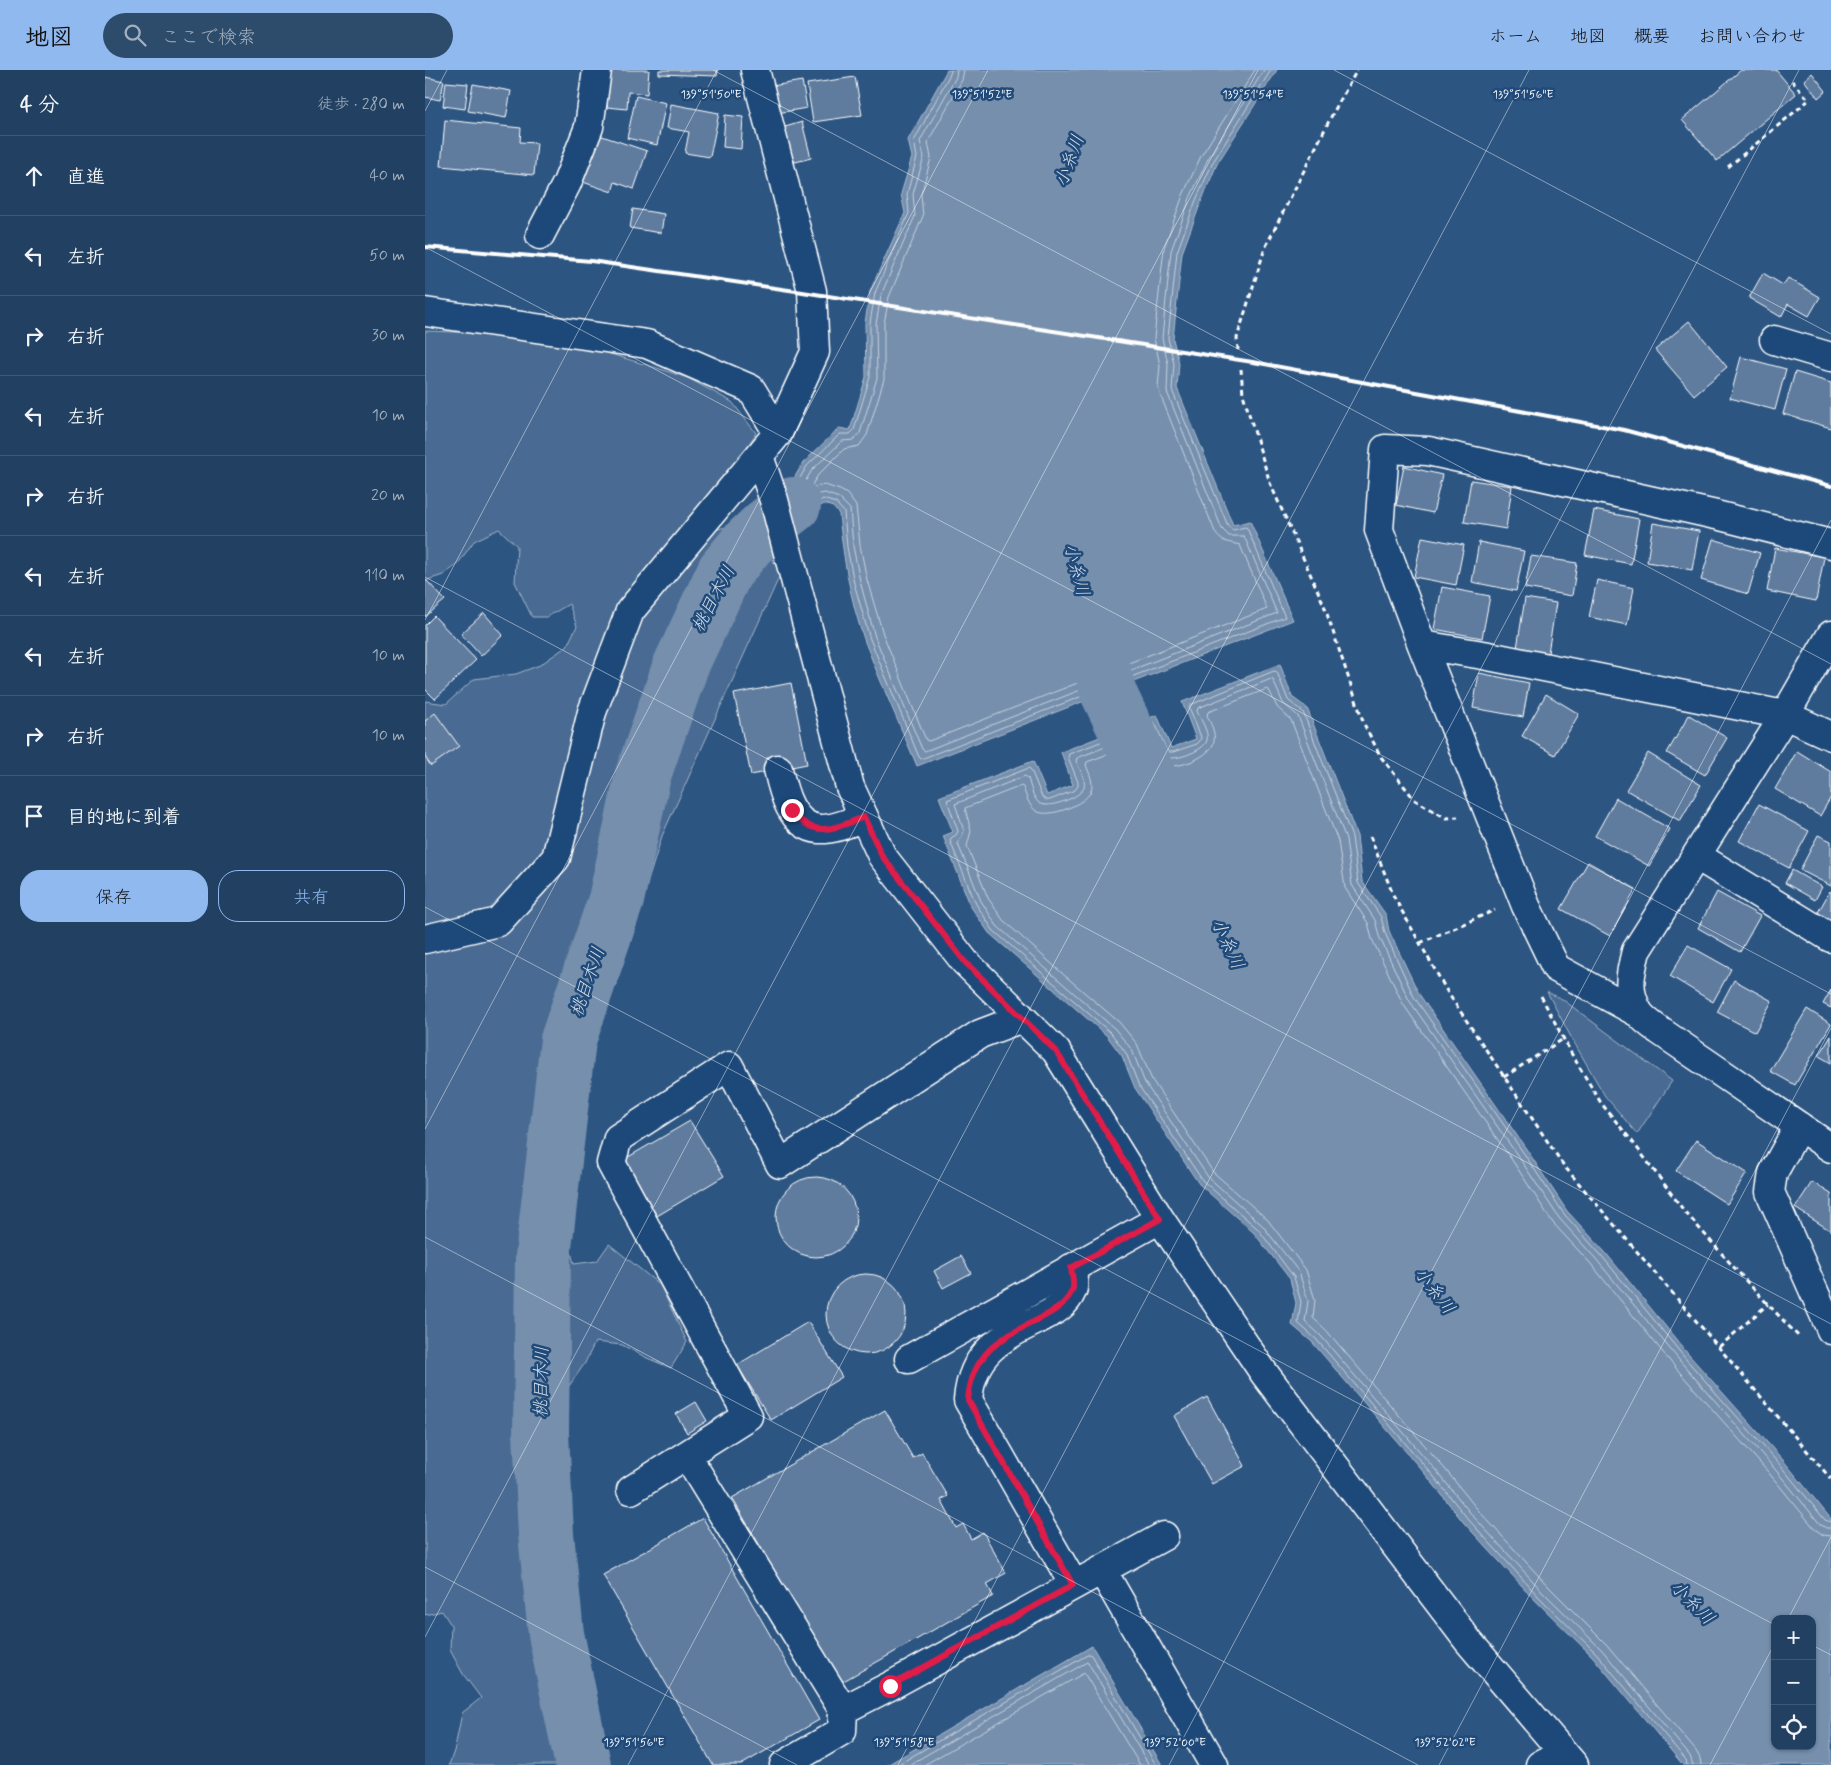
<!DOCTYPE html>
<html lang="ja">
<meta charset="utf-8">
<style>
body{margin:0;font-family:Mynerve,"Klee One",sans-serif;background:#2d4b6b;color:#f1f3f6}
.controls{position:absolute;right:15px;bottom:15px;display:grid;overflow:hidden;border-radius:10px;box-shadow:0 1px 4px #0004}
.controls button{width:45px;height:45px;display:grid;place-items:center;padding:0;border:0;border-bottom:1px solid #3e5977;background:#214062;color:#f1f3f6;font:25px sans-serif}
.stop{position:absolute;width:15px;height:15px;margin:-11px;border:4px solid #e11d48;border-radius:50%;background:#fff}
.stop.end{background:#e11d48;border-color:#fff;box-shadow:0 1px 5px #0008}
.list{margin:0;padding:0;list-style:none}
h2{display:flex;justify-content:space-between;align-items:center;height:65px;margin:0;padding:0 20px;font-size:21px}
h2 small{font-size:16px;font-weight:400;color:#a2afbe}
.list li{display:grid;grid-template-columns:32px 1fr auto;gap:15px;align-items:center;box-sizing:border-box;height:80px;padding:0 20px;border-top:1px solid #3e5977}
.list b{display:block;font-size:19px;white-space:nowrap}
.list em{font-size:16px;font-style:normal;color:#a2afbe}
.actions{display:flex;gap:10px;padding:15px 20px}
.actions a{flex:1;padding:11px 0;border:1px solid #90b9f0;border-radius:20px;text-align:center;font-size:18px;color:#90b9f0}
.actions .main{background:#90b9f0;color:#111}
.icon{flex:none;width:28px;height:28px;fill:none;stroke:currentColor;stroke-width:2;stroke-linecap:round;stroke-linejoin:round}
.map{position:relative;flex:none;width:1406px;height:1695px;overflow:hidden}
header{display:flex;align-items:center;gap:30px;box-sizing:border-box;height:70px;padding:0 25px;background:#90b9f0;color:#111}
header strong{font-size:24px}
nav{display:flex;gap:28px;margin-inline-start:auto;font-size:18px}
.search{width:350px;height:45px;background:#2d4b6b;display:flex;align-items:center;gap:12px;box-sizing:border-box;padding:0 18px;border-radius:28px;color:#a2afbe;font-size:19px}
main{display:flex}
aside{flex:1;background:#214062}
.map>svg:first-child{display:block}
</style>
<header>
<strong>地図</strong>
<div class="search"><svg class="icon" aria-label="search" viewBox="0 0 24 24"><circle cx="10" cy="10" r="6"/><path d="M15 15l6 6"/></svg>ここで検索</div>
<nav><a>ホーム</a><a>地図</a><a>概要</a><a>お問い合わせ</a></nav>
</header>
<main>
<aside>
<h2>4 分<small>徒歩 · 280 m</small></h2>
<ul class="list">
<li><svg class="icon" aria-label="ahead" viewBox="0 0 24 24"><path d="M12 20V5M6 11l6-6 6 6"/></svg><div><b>直進</b></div><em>40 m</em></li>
<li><svg class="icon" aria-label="left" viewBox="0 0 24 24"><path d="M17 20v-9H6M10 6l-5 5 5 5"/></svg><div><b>左折</b></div><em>50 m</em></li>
<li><svg class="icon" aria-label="right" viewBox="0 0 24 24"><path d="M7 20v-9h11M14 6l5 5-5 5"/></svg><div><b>右折</b></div><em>30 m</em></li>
<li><svg class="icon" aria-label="left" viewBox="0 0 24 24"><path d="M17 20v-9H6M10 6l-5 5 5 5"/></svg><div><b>左折</b></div><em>10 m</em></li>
<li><svg class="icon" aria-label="right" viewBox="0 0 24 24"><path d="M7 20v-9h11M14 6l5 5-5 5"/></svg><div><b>右折</b></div><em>20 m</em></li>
<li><svg class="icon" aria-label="left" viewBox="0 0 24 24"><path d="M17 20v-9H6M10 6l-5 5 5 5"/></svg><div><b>左折</b></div><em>110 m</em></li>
<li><svg class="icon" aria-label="left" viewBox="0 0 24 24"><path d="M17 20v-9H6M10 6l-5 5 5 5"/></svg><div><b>左折</b></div><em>10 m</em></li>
<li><svg class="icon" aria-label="right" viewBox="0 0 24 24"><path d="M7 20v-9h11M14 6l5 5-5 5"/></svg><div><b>右折</b></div><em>10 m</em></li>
<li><svg class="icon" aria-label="arrive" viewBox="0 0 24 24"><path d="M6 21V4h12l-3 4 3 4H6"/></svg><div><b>目的地に到着</b></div></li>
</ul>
<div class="actions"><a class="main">保存</a><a>共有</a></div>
</aside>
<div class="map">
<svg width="1406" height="1695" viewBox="0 0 1406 1695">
<rect width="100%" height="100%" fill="#2c5582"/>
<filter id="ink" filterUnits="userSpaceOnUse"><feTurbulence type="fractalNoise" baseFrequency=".02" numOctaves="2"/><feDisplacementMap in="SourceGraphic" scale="10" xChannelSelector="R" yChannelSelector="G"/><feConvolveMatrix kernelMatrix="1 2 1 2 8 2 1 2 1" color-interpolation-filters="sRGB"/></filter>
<g filter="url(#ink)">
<path fill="#486b92" stroke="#a4b5c8" d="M0,261L59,263L182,283L232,298L263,308L307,332L331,363L311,395L267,445L290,460L321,451L356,503L237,766L201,882L167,968L153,1033L139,1153L149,1194L172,1191L184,1174L235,1215L262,1272L246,1298L222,1288L197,1275L170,1272L160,1293L135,1329L130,1413L110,1443L108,1491L116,1530L131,1583L157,1613L180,1695H24L30,1678L37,1643L56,1628L38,1604L25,1580L26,1555L17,1541L0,1545V631L21,634L49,609L91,604L115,595L142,576L152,556L144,534L122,547H107L90,512L92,476L74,459L49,471L32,495L18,505L0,511Z
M1122,922L1137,929L1247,1011L1212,1064L1180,1026L1147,969Z"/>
<path fill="#748fad" stroke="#acbcce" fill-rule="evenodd" d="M522,0H852L792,94L776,132L757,183L748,269L754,293L752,318L808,455L825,451L868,550L492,696C475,655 456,614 440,572C425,530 418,487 414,444L408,437L399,434L386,442L369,460L361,422L378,393L414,358L425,360L441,307L440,253L445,221L480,143L476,124L487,87L483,70Z
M339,442L350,479L337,476L312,487L313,477L308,468L328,454Z
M855,594L867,627L882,638L932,766L937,811L961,845L964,861L994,924L1104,1083L1142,1141L1180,1182L1263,1284L1358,1390L1406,1449V1695H1258L1168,1587L1110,1530L1039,1453L1006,1411L887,1272L867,1255L871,1233L865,1209L829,1163L774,1114L710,1018L697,986L682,966L564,863L546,837L518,766L528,762L514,727L608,691L622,725L648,715L636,682L732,645L746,678L771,669L757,632ZM1350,1549H1387V1676H1350Z
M667,1576L737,1695H462Z"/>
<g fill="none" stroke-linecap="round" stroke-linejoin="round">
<path stroke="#c7d2de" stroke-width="1" d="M526,0L525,4L489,71L492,87L482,124L484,143L450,223L445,253V307L429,360L425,364H415L382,396L366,423L373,448L383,438L398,429L411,433L419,442L422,477L429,513L445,569L494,687L496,689L860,547L822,458L820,457L808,460L803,456L747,320L749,294L743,268L752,182L771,130L788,92L846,0
M532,0L531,7L495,71L499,87L488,124L490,146L456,225L451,254L452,308L435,363L429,370L417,371L387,400L373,424L377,435L393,424L400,423L414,428L425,439L428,476L435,511L450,567L497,679L500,681L852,543L819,466H804L797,459L742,322L743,294L737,268L746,181L765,128L783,89L839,0
M539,0L537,10L503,72L506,88L496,125L498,146L464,227L459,254V309L442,365L434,376L419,379L393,405L387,415L389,417L400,415L415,420L422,424L431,436L435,475L442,510L458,564L501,670L504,671L842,539L815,475C804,472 796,473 790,462L735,324L733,317L735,295L729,268L739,178L758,125L776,86L830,0
M336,454L338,456L341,470L318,477L316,469Z
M472,1695L664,1584L666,1585L731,1695
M484,1695L662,1592L664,1594L724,1695
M499,1695L659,1603L715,1695
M1262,1695L1261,1690L1172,1584L1114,1527L1043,1449L1010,1408L891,1269L873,1253L876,1232L869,1207L833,1159L778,1111L714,1016L701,983L686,963L568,860L551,834L525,771L526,768L531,765L533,761L522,730L604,698L606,700L617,727L621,730H625L650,720L653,716V712L643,687L644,684L728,652L730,653L741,679L744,682H748L772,674L775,671L776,667L764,637L765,635L849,601L852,602L863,630L878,642L927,767L933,813L956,847L960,863L989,927L1100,1085L1139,1144L1176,1185L1259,1287L1354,1394L1400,1450L1406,1452
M1268,1695L1265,1686L1177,1580L1118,1522L1047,1445L1014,1404L895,1265L880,1251L883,1231L874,1202L837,1155L783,1107L720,1013L707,980L690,959L572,856L556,831L533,774L539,761L530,734L600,706L603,708C605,715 608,728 614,733C622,740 657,727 659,717C661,709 654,698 651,691L652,688L724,660L727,661C730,669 732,681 738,686C746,693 780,681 782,670C784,661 775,649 772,641L773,638L846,609L848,610L858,633L873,646L921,769L927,815L950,850L954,866L984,930L1095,1089L1134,1148L1171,1189L1255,1291L1349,1398L1395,1454L1401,1458H1406
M1276,1695L1275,1688L1271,1681L1182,1575L1124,1517L1053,1440L1020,1399L901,1260L888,1248L890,1230L881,1200L842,1149L788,1102L727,1010L712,974L694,952L639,905L578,850L563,828L542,776L546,761L540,738L596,716L598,717C601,726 604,736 611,741C624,749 661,734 666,721C669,712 664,703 661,695L662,692L720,670L723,671C726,679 728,689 737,694C750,701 787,687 789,671C791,662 785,653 782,645L783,642L842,619L844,620L852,637L866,650L913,771L920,818L943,853L947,869L978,934L1089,1093L1128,1153L1166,1194L1249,1296L1343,1402L1390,1459L1398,1465L1406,1466"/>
<path stroke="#748fad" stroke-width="56" d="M663,546L683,622L733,727
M158,1695L131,1564L121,1464L116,1363L118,1186L143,970L191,830L218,705L256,595L300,501L323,473L341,456L368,435"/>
</g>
<path fill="#5e7c9f" stroke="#fff" d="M185,0H224L222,24L203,22L202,39L182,37Z
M234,0H293L292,6L234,4Z
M1316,0H1351L1371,24L1292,91L1257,50Z
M1387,3L1401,21L1393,28L1379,10Z
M0,7L19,11L15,30L0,27Z
M430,7L437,45L388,52L382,14Z
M377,11L382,38L352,43L347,16Z
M21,12L43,14L40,39L18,36Z
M48,14L86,21L81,48L43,41Z
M211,26L241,33L232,75L202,68Z
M246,34L294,43L285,87L260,83L264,62L242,58Z
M300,45L318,47L316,79L298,77Z
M20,50L96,58L95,72L112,73L109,105L16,96Z
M377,52L386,88L359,95L350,60Z
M171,64L222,81L209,119L190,112L187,122L155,111Z
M208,139L239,144L236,163L205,158Z
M1338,203L1358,215L1363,208L1395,227L1384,246L1363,234L1356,247L1324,228Z
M1264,251L1302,297L1269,325L1230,280Z
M1316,287L1361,299L1350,340L1305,328Z
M1370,302L1406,313V358L1358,344Z
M979,396L1017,405L1008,443L971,435Z
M1046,410L1087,416L1081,459L1039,452Z
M1169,440L1214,449L1206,494L1160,485Z
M1228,453L1274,461L1267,500L1222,492Z
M997,467L1039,475L1031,515L989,507Z
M1288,469L1335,483L1323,524L1276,510Z
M1054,472L1099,481L1091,521L1047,512Z
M1350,478L1399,487L1391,531L1342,521Z
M1106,486L1152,493L1147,526L1100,518Z
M1,510L20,530L0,547V511Z
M1172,510L1209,518L1202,555L1164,547Z
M1017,517L1065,526L1057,568L1009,559Z
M1100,528L1131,533L1123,583L1092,578Z
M59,543L78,565L56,586L36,564Z
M9,546L51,590L10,629L0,619V555Z
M1054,603L1104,613L1098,647L1048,638Z
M366,613L382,694L326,705L309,624Z
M1121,624L1154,644L1130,685L1097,666Z
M10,643L34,676L6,696L0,687V651Z
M1264,645L1302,668L1280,705L1242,683Z
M1372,681L1406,702V727L1395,746L1350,719Z
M1223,683L1276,715L1255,751L1201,720Z
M1191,728L1245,759L1224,796L1170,766Z
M1334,734L1384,761L1364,798L1314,771Z
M1393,765L1406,771V816L1375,800Z
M1163,792L1211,819L1185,866L1136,839Z
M1367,800L1397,817L1390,830L1360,813Z
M1405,821L1406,822V851L1392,844Z
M1292,822L1335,846L1315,882L1273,858Z
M1263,875L1306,899L1288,932L1245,906Z
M1309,910L1347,931L1330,962L1292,942Z
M1406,920V938L1398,934Z
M1382,939L1406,954L1370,1015L1345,1001Z
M1406,966V993L1394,986Z
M265,1051L299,1106L232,1146L198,1090Z
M1271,1070L1322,1103L1302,1134L1251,1101Z
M351 1147a40 40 0 1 1 80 0a40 40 0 1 1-80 0Z
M1387,1112L1406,1124V1161L1370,1138Z
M536,1186L546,1203L518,1218L509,1201Z
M401 1244a40 40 0 1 1 80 0a40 40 0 1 1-80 0Z
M383,1252L417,1307L346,1350L312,1295Z
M782,1327L820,1396L787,1414L749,1346Z
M271,1332L282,1351L262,1363L251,1344Z
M460,1340L488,1388L497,1383L523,1426L516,1430L531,1458L538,1454L546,1469L558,1462L581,1503L562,1514L568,1526L415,1613L307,1428Z
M278,1448L394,1650L316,1695H288L178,1505Z"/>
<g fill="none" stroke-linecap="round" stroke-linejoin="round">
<defs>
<path id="minor" d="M115,165L142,113L164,57L172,0
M0,242L222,274L326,319L353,363
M1349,270L1406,287
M334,386L349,430L425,717L457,786L540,892L631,981L735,1149L839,1303L1044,1572L1149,1695
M1406,565L1360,645L1211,881C1205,904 1201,921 1214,943C1219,950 1228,956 1235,961L1406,1078
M997,575L1058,585L1360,645L1406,666
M353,699C358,722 366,756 394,759C409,760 426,752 439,747
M1272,786L1406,868
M0,869L73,852L131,788L167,642L205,541L353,363L390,282L387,221L330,0
M1215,944L1131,898L1101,836L997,575L954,460L960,379L1003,381L1291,445L1406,474
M1374,1056L1348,1103L1345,1122L1406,1260
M646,1198C647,1205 650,1215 647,1221C640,1237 627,1242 612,1250C574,1269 547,1283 543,1330L649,1515
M484,1289L735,1149
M262,1386L418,1640L417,1661L359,1695
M206,1420L323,1346L186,1093L193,1068L304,996L355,1094L555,964L597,948
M677,1500L789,1695
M418,1640L465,1616L739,1466
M1115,1695L1138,1682"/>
</defs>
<use href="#minor" stroke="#fff" stroke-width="31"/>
<path stroke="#fff" stroke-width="3" stroke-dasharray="5 4" stroke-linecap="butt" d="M1303,97L1384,30L1367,11
M813,280L812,268L840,178L907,45L932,0
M816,299L818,324L845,413L899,535L939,654L956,687L990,730L1021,748L1033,747
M945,766L969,827L1023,923L1139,1096L1406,1409
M995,873L1070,840
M1116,926L1146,983L1176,1033L1210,1075L1260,1142L1322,1212L1375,1268
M1079,1007L1138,969
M1294,1277L1343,1234"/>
<use href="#minor" stroke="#1f4a7a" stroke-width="28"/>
<path stroke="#fff" stroke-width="4" d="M0,177L166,191L371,221L834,293L1199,360L1406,416"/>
</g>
</g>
<g fill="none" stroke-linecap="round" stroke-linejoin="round" filter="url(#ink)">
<path stroke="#e11d48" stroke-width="6" d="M367,740C370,744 374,749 378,752C396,767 420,754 439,747L457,786L540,892L631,981L735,1149L646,1198C647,1205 650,1215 647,1221C640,1235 629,1241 616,1248C577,1268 547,1281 543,1330L648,1515L465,1616"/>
</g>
<path fill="none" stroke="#fff" stroke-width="1" stroke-opacity="0.45" d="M288,0L1406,594M909,0L1406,264M0,41L22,0M0,177L1406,924M0,507L1406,1254M0,550L292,0M0,837L1350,1555M0,1059L563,0M0,1167L993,1695M0,1497L372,1695M1363,1549L1406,1467M0,1567L833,0M1387,1575L1406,1585M203,1695L1104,0M473,1695L1374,0M744,1695L1406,450M1014,1695L1406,958M1285,1695L1350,1573"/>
<g text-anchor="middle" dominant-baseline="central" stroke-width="5" stroke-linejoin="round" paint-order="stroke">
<g font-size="18" font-style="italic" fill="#d5dde6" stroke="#1f4a7a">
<text transform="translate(645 91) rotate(-70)">小糸川</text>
<text transform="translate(651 500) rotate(75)">小糸川</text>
<text transform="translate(289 529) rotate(-62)">桃目木川</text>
<text transform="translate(802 874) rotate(65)">小糸川</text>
<text transform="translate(163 912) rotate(-71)">桃目木川</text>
<text transform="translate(1009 1221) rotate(52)">小糸川</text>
<text transform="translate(117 1312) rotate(-89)">桃目木川</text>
<text transform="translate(1267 1533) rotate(45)">小糸川</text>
</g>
</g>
<g font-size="12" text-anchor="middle" fill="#fff" stroke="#1f4a7a" stroke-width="5" stroke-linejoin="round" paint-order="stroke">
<text x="286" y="28">139°51'50"E</text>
<text x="557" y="28">139°51'52"E</text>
<text x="828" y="28">139°51'54"E</text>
<text x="1098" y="28">139°51'56"E</text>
<text x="209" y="1676">139°51'56"E</text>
<text x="479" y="1676">139°51'58"E</text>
<text x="750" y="1676">139°52'00"E</text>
<text x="1020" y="1676">139°52'02"E</text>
</g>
</svg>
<div class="controls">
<button>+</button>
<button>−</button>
<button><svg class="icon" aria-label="locate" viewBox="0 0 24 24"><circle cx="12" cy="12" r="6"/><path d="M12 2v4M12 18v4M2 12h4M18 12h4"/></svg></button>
</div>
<div class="stop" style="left:465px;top:1616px"></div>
<div class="stop end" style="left:367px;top:740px"></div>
</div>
</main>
